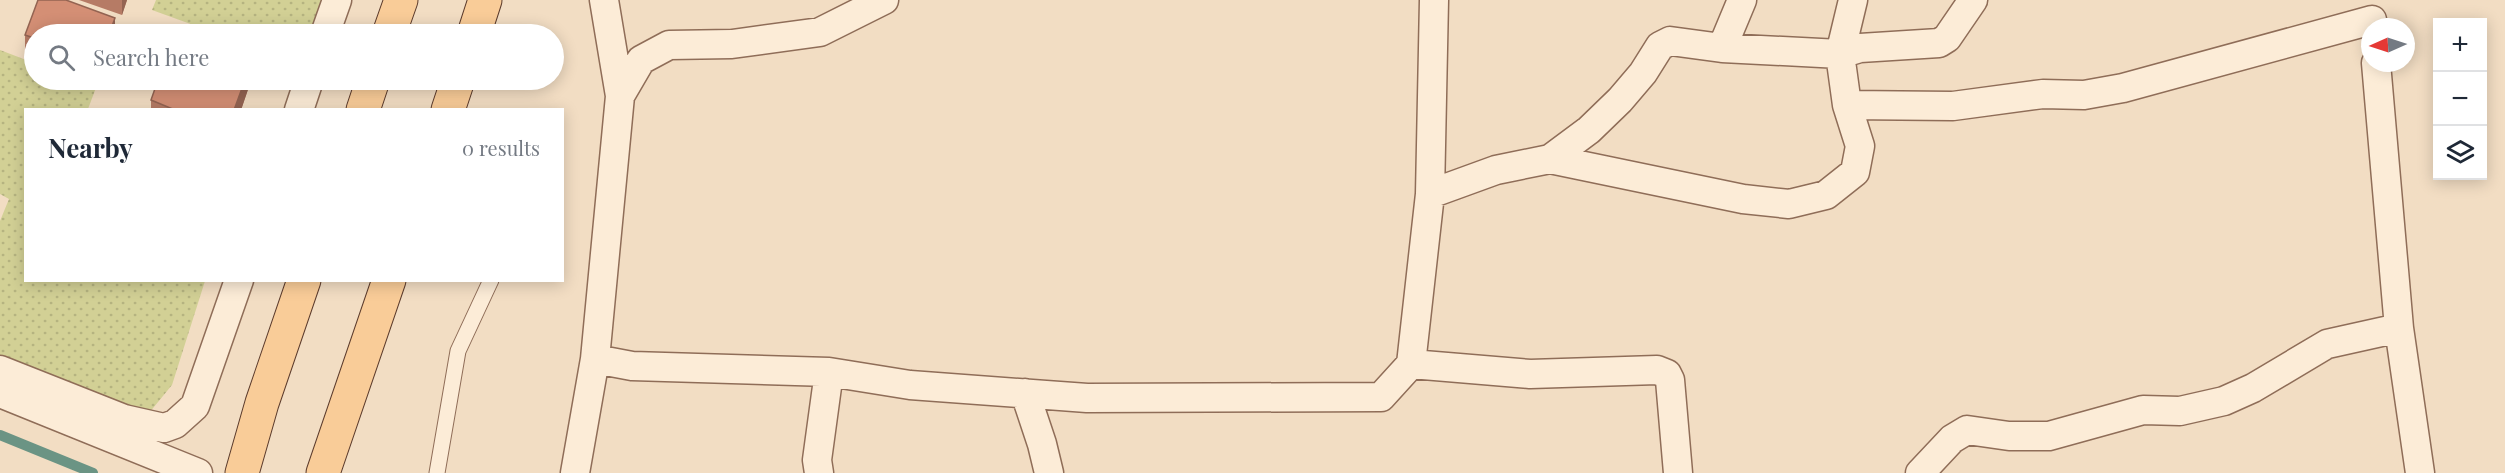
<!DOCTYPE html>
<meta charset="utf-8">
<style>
body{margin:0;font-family:"Playfair Display",serif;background:#f6f6f7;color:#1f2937}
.controls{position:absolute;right:18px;top:18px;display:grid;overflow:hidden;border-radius:0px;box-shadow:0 3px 15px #0003}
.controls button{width:54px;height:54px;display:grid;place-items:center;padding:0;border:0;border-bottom:2px solid #e0e1e3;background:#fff;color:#1f2937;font:30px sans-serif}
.compass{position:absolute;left:2361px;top:18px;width:54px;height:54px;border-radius:50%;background:#fff;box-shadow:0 3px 15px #0003;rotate:267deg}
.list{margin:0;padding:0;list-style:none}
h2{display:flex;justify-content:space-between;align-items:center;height:78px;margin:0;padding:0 24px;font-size:26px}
h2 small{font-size:20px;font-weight:400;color:#747a83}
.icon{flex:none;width:33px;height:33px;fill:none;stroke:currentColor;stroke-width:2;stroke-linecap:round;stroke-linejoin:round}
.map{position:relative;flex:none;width:2505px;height:473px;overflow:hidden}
.search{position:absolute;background:#fff;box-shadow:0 3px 15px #0003;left:24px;top:24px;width:540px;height:66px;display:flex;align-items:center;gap:15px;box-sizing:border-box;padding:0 21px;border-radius:33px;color:#747a83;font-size:22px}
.panel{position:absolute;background:#fff;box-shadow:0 3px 15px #0003;left:24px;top:108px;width:540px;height:174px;border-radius:0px}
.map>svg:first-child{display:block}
</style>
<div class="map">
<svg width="2505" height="473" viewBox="0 0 2505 473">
<defs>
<pattern id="grass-dots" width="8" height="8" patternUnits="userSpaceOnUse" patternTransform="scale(1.5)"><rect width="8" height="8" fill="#d2d095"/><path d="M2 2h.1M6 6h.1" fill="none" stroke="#b5b380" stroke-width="1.8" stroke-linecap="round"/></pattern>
</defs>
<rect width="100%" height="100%" fill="#f2ddc3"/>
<path fill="url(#grass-dots)" d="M156,0H327L315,34H218L152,10Z
M0,50L34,63V80H82L97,85L88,109L26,110V280L205,281L172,385L149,413L0,355V221L9,199L0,194Z"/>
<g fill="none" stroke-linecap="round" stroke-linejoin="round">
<path stroke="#6b9484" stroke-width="10" d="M0,435L93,473"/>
<defs>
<path id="lane" d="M437,473L458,351L491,280"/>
<path id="street" d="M604,0L620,96L595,359L632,366L829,372L910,385L1087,398L1381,397L1411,364L1430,194L1434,0
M1853,0L1840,54L1860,48L1939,43L1947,38L1973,0
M325,34L337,0
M1722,48L1742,0
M2376,63L2399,328L2420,473
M620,96L641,60L669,45L732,44L820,32L884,0
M299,110L309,80
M1550,159L1743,199L1789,204L1826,195L1855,172L1860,146L1847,105
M1430,194L1496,170L1550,159L1589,130L1620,100L1643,73L1660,46L1670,41L1722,48L1840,54L1847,105L1953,106L2043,94L2084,95L2123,88L2372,20
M1411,364L1530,374L1657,370L1667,374L1670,380L1678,473
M0,370L124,419L164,428L175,424L195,406L239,280
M0,393L198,473
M1025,393L1042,444L1049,473
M575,473L595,359
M819,473L817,460L829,372
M1920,473L1952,439L1967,430L2009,436H2049L2143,410L2180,411L2224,401L2253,388L2327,344L2399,328"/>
<path id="primary" d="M389,34L401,0
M474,34L485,0
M363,110L373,80
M448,110L458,80
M242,473L262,403L304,280
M323,473L389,280"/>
</defs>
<use href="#lane" stroke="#8f6d58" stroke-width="17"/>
<use href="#street" stroke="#8f6d58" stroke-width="31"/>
<use href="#primary" stroke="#5c3b2c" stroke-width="35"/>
<use href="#lane" stroke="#fcecd7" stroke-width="15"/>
<use href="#street" stroke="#fcecd7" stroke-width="28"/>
<use href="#primary" stroke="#f9cc98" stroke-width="33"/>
</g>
<path fill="#b67b65" d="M79,0H127L122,15Z
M34,34V54L25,51V35Z
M251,80L241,110H149L151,109V100Z"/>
<path fill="#946452" d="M122,0H127L122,15Z
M115,18V34H109Z
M245,80H251V81L241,110H234Z"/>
<path fill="#d48f75" stroke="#946452" stroke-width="1.5" d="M38,0H66L115,18L109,34H34V38L25,35Z
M158,80H245L234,110H175L151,100Z"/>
</svg>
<div class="controls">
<button>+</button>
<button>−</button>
<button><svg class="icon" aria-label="layers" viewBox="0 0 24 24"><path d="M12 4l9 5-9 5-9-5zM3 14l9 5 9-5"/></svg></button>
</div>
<svg class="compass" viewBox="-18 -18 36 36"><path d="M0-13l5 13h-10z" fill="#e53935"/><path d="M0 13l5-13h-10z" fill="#747a83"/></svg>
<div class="search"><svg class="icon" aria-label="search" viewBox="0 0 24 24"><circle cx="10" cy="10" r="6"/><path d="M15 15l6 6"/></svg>Search here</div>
<section class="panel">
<h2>Nearby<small>0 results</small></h2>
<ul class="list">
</ul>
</section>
</div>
